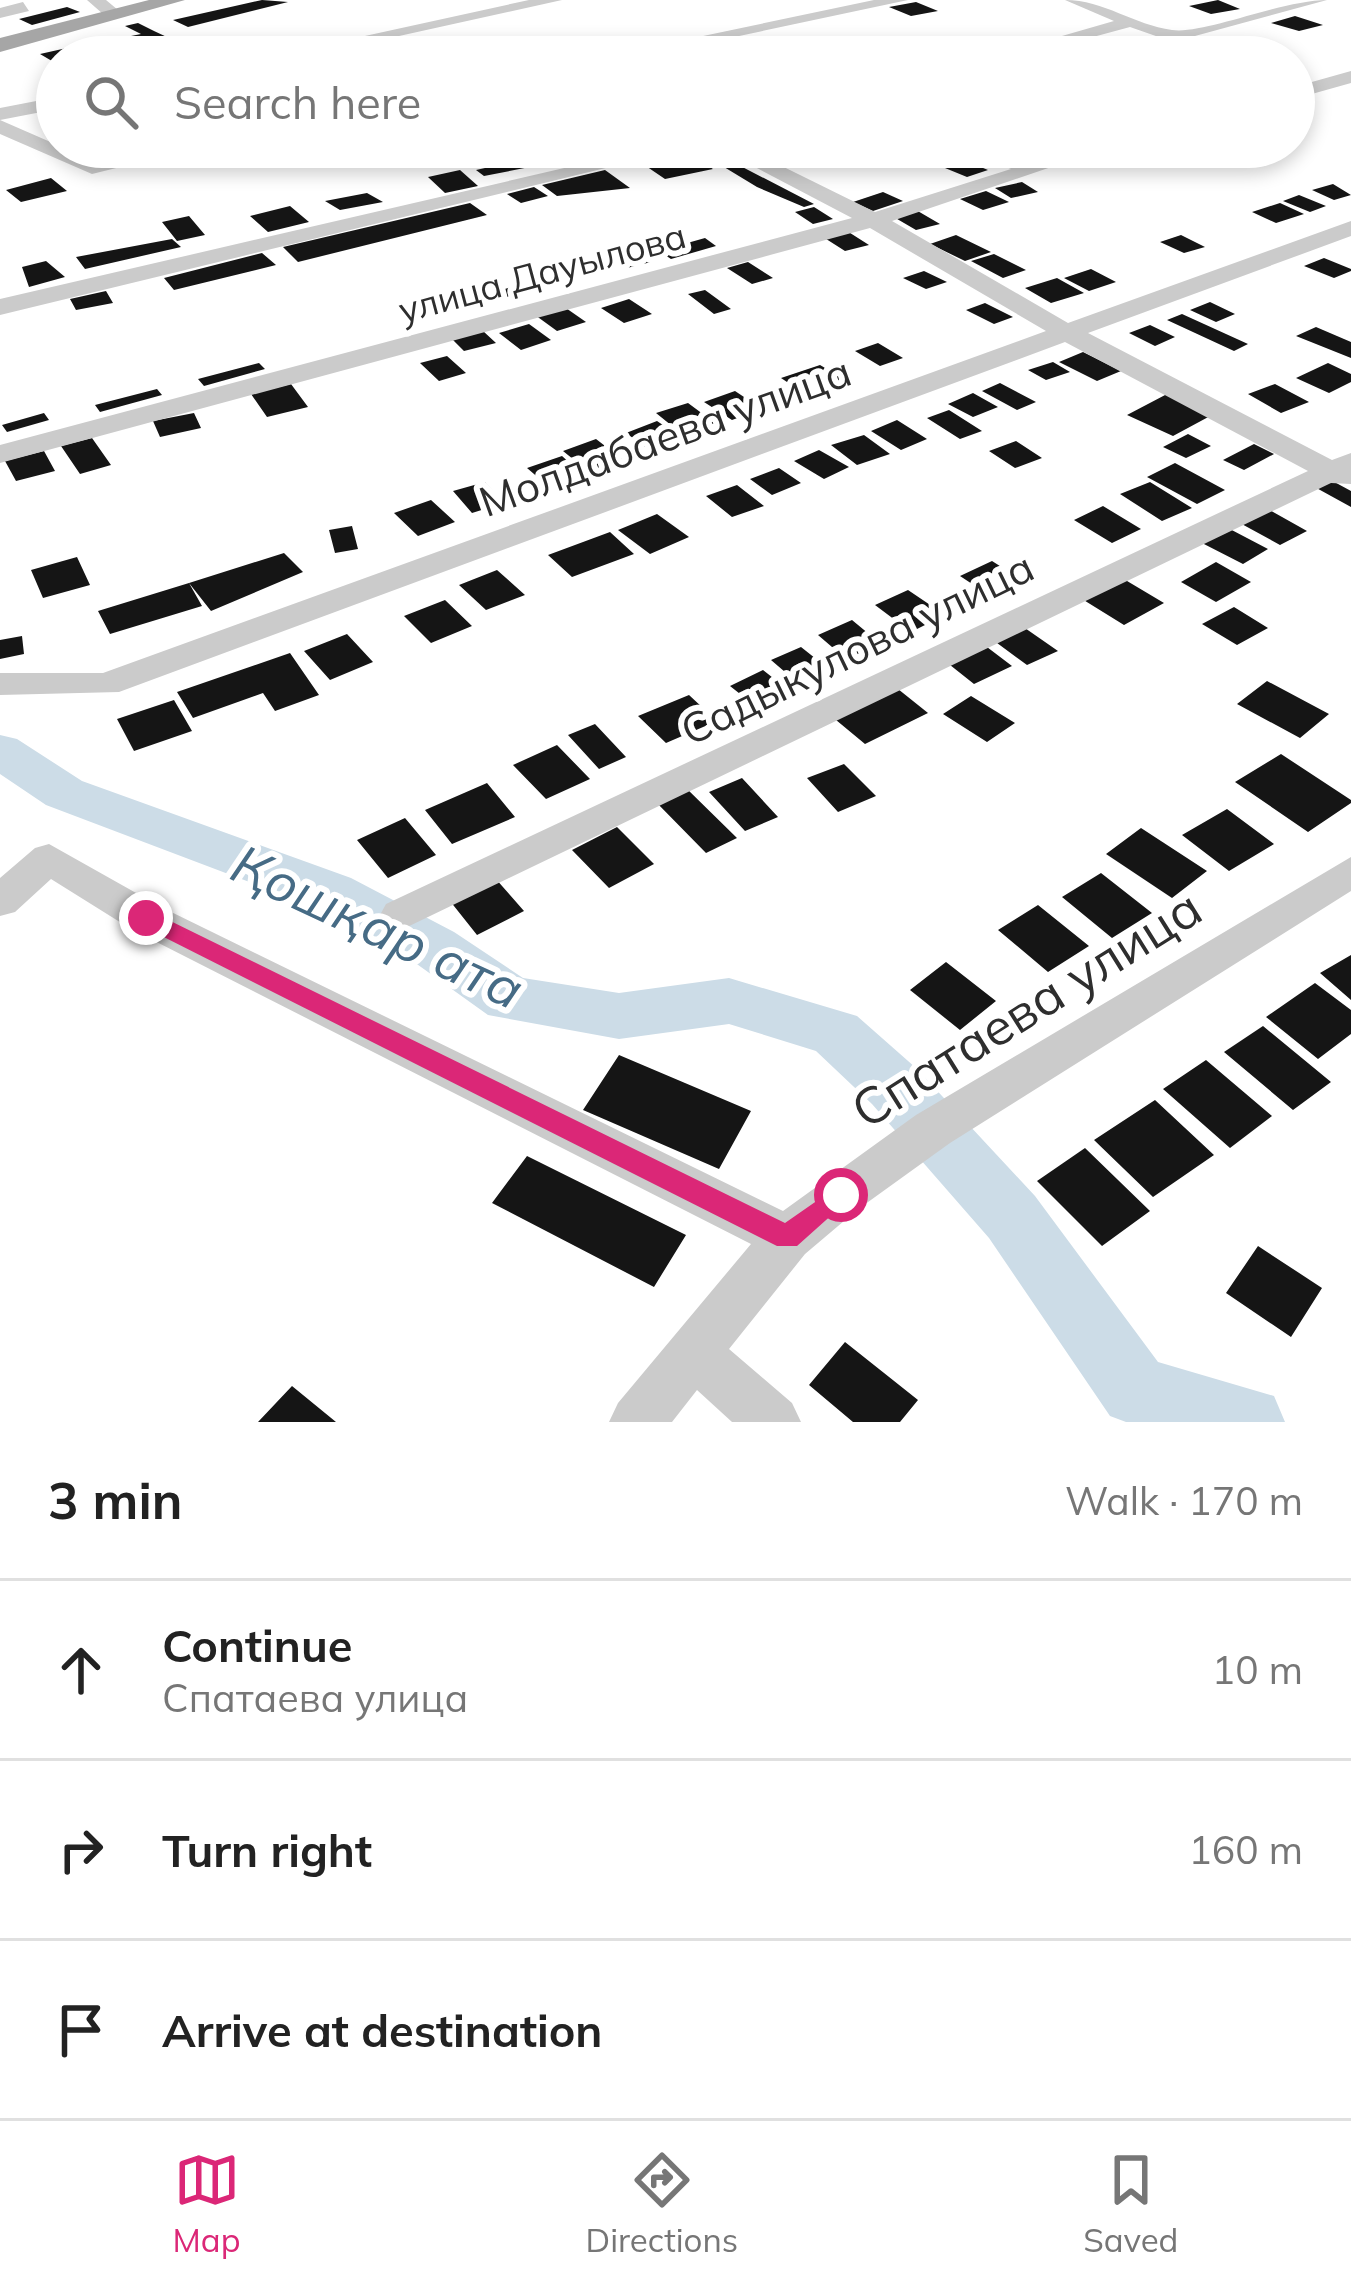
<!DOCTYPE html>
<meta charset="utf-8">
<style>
body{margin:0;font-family:Mulish,sans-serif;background:#f2f2f2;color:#222}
.stop{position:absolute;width:36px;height:36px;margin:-27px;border:9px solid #db2777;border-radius:50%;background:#fff}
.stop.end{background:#db2777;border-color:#fff;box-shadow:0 3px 12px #0008}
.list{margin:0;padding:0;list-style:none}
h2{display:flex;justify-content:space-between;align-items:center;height:156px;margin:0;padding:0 48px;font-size:51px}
h2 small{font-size:39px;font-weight:400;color:#767676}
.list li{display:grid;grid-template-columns:78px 1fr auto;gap:36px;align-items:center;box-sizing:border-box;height:180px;padding:0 48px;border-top:3px solid #e0e0e0}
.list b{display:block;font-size:45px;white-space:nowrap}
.list p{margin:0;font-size:39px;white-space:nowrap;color:#767676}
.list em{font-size:39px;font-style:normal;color:#767676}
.icon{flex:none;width:66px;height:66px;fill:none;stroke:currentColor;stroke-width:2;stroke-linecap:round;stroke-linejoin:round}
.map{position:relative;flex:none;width:1351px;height:1422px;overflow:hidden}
.search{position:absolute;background:#fff;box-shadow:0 6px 18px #0003;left:36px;right:36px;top:36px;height:132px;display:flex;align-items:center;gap:30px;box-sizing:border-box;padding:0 42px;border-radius:66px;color:#767676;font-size:45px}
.sheet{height:696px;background:#fff}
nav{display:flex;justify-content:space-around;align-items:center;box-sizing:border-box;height:168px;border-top:3px solid #e0e0e0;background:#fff;font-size:33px;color:#767676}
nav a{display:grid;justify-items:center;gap:6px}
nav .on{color:#db2777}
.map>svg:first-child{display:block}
</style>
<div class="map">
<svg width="1351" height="1422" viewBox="0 0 1351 1422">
<rect width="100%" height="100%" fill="#fff"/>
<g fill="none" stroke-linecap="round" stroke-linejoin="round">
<path fill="#ccdce7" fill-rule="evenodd" d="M0,735L17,739L82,781L351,878L454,932L523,978L619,993L729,978L857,1016L916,1068L1035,1196L1158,1362L1274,1396L1285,1422H1126L1110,1416L989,1238L872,1104L816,1051L729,1024L619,1039L488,1015L414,962L313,906L46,805L0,774Z"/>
</g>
<path fill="#151515" d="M262,0L288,2L188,27L173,20Z
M1218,0L1240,9L1211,14L1189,6Z
M916,2L938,11L911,16L889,7Z
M67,7L80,12L32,25L19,19Z
M1295,16L1323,25L1299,31L1271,23Z
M138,23L154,31L169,38L136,46L121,38L141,34L125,26Z
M376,38L387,44L326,57L310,51Z
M98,41L113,50L57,57V64L40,54Z
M1009,41L1021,46L969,54L953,48Z
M200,147L213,157L179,165L165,154Z
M578,147L621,149L484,176L476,170L503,164L491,156L507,152L519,161Z
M708,147L727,159L814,204L804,207L757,187L696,150Z
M781,147L796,155L776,161L755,150Z
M878,147L899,156L879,163L857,153Z
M1137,148L1162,158L1138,166L1113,155Z
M688,152L713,169L665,179L640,162Z
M966,161L988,170L967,177L945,168Z
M460,170L478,186L445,193L428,177Z
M605,170L630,188L557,196L542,185Z
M51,178L67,191L21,202L6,190Z
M1022,182L1038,192L1011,198L995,188Z
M1333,184L1351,195L1334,200L1312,190Z
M534,187L548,196L521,203L507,194Z
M986,191L1009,202L983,210L960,199Z
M883,192L903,201L873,211L853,202Z
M367,193L383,202L340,210L325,201Z
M1299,195L1326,206L1310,212L1283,201Z
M470,203L487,215L298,262L283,247Z
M1280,203L1304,214L1276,223L1252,212Z
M290,206L309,222L268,232L250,216Z
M814,207L833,219L813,224L795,212Z
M916,210L940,224L916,230L892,216Z
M189,216L205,235L177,241L162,222Z
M847,231L869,245L845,251L823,237Z
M956,235L991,252L965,261L930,244Z
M1181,235L1205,247L1184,253L1160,242Z
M705,238L716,246L671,259L659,251Z
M172,239L181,247L85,269L76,257Z
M634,250L651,262L623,269L606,258Z
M262,253L276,265L174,290L164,278Z
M994,254L1026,270L1003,278L971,261Z
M1324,258L1351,269V271L1334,278L1304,266Z
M46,261L65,277L29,287L22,267Z
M748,262L773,278L752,284L727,268Z
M1091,269L1116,282L1089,291L1064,278Z
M924,271L947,282L926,289L903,278Z
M1057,278L1084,293L1051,303L1025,288Z
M523,284L532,290L451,312L444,306Z
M705,290L731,309L714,314L688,294Z
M106,291L113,303L76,310L70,299Z
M629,299L652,314L624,323L601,308Z
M1210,302L1235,314L1216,322L1190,310Z
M985,303L1013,317L994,324L966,310Z
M563,306L586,322L557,331L535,315Z
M1182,314L1248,344L1234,351L1167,320Z
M529,324L551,340L521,350L499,333Z
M1150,325L1175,337L1155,346L1129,333Z
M1316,327L1351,342V358L1296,336Z
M483,331L496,343L464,351L452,339Z
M878,343L903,358L880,366L855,351Z
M1083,352L1121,371L1097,381L1059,362Z
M447,356L466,373L439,381L420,363Z
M1053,362L1070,372L1046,380L1028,370Z
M259,363L265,369L204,386L198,379Z
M1328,363L1351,374V382L1329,393L1296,378Z
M820,365L844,379L805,394L781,378Z
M1000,383L1036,402L1017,410L982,391Z
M291,384L308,407L267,417L251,394Z
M1275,384L1309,402L1281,413L1248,394Z
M157,389L162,395L100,412L95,405Z
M735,391L762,409L732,420L704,402Z
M973,393L998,407L973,417L948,404Z
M1167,394L1212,415L1173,436L1127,415Z
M688,403L715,423L682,434L656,413Z
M949,410L982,431L960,439L927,418Z
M44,413L49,420L7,432L2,425Z
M194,413L201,428L160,437L153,421Z
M897,420L927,439L901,450L871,431Z
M657,421L685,440L652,452L626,433Z
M1188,434L1211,446L1186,458L1163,447Z
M864,435L890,454L857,465L831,445Z
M92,438L111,465L80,474L61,446Z
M596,439L622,459L589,472L563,451Z
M1016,441L1042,458L1015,468L989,451Z
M1254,444L1274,454L1244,470L1223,460Z
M819,450L849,467L824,479L794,461Z
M44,451L55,471L16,481L5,461Z
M562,456L583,475L548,486L527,468Z
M1175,463L1225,490L1197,504L1147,477Z
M779,468L801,483L772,495L750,479Z
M1327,478L1351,491V507L1311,485Z
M485,482L504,503L472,513L453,491Z
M1150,482L1192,508L1162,521L1120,494Z
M737,485L764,506L732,517L706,496Z
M431,500L455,522L418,536L394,513Z
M1103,506L1141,529L1112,543L1074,520Z
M1266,508L1307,531L1280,545L1238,522Z
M657,514L689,537L650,554L618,530Z
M352,526L358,549L335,553L329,530Z
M1226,527L1268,549L1243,564L1200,542Z
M610,532L634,554L572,577L548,555Z
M284,553L303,572L211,611L189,583Z
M77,557L90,585L43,598L31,570Z
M992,561L1030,585L998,601L960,576Z
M1216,562L1251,582L1216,602L1181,582Z
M497,570L525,595L486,610L459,585Z
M1122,578L1164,603L1124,625L1082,599Z
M189,583L202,606L110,634L98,611Z
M908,590L945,615L911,632L875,605Z
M445,600L472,626L431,643L404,616Z
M1234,607L1268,628L1237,645L1202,624Z
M852,620L881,644L846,659L818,635Z
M1022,626L1058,651L1027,665L993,640Z
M347,634L373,662L330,680L304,651Z
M22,636L24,654L0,659V640Z
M983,644L1012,666L974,684L945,661Z
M801,647L830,670L799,684L771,660Z
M290,653L319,695L275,711L263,693L193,718L177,692Z
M763,670L787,689L754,705L730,686Z
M1267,681L1329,714L1300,738L1237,704Z
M893,685L928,713L865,744L830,715Z
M689,695L717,721L666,743L638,716Z
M971,696L1015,723L987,742L943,714Z
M174,700L192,731L134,751L117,719Z
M595,724L626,757L599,769L568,735Z
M557,745L590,779L546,799L513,765Z
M1281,754L1351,800V803L1308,832L1235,782Z
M844,764L876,796L838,812L807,778Z
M742,778L778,817L745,831L709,792Z
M487,783L515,817L452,844L425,810Z
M684,786L737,838L706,853L654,800Z
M1227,809L1274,844L1229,871L1182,835Z
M405,818L436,855L388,878L357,840Z
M617,827L654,864L609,888L572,850Z
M1141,828L1207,871L1172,898L1106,854Z
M1101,873L1152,913L1112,938L1062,897Z
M495,878L524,911L477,935L450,901Z
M1038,905L1089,946L1048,972L998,930Z
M1351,955V1000L1320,973Z
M946,962L996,1001L960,1030L910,990Z
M1315,983L1351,1010V1034L1318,1059L1266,1017Z
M1263,1026L1331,1082L1293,1110L1224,1052Z
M619,1055L751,1111L719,1169L583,1110Z
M1206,1060L1272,1116L1230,1148L1163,1089Z
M1155,1100L1214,1155L1153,1197L1094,1140Z
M1085,1148L1150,1211L1102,1246L1037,1181Z
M527,1156L686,1235L654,1287L492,1203Z
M1258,1246L1322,1288L1291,1337L1226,1293Z
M845,1342L918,1400L900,1422H853L809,1385Z
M292,1386L336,1422H258Z"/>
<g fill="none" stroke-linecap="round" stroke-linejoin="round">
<path fill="#cbcbcb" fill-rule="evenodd" d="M87,0H106L118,10L103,14Z
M529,0H562L304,57H269Z
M874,0H908L640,57H603Z
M1065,0C1104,0 1134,25 1172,30C1203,35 1282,0 1327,0L1173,42L1130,27L1019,57H989L1114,21Z
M23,2L29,11L0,18V8Z
M1351,71V83L1294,99V87Z
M57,97V109L0,120L94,161L161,147H201L92,174L0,134V108Z
M655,147H692L0,315V299Z
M717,147H743L875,212L1011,169L959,147C986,147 1018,162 1034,161C1060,160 1081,147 1110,147L892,221L1068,323L1351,221V236L1088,333L1332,460L1351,453V484L1331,483L401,930L386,926L380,915L386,904L1308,471L1065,342L119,692L0,695V673H103L1046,331L870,228L0,463V445L852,218Z
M49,844L161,907L783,1211L916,1115L1351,857V891L950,1143L857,1210L805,1254L729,1349L792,1403L801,1422H732L697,1390L672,1422H609L618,1403L751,1244L131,929L51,879L15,912L0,916V878L35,848Z"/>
<path fill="#a6a6a6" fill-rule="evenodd" d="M149,0H185L0,52V38Z"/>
</g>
<path fill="#db2777" d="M146,909L785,1223L841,1184L854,1195L797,1246H777L138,924V912Z"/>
<g text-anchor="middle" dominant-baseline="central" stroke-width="12" stroke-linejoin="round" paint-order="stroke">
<g font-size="36" fill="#2e2e2e" stroke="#fff">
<text transform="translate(542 272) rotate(-15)">улица Дауылова</text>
</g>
<g font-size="42" fill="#2e2e2e" stroke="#fff">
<text transform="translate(665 436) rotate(-20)">Молдабаева улица</text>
<text transform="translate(857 648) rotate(-26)">Садыкулова улица</text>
</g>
<g font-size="51" fill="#2e2e2e" stroke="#fff">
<text transform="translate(1026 1008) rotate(-32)">Спатаева улица</text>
</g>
<g font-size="54" font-style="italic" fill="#466b85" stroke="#fff">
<text transform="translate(378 926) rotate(25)">Қошқар ата</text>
</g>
</g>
</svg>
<div class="stop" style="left:841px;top:1195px"></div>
<div class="stop end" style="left:146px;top:918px"></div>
<div class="search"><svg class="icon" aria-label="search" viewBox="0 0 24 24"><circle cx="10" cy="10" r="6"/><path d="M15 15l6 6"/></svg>Search here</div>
</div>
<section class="sheet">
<h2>3 min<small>Walk · 170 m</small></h2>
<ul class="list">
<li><svg class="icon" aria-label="ahead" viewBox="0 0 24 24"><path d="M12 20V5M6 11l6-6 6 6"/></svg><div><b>Continue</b><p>Спатаева улица</p></div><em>10 m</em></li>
<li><svg class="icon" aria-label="right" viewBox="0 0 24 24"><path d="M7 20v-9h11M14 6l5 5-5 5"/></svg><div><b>Turn right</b></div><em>160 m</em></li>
<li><svg class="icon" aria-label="arrive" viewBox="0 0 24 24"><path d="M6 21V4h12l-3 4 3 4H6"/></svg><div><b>Arrive at destination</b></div></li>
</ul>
</section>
<nav>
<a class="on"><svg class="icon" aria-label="map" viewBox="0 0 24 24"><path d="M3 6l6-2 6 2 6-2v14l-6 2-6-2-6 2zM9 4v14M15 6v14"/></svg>Map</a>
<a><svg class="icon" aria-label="directions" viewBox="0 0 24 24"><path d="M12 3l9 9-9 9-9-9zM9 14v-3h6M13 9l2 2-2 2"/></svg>Directions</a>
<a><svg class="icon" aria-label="saved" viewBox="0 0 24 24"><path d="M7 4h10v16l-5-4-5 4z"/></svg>Saved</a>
</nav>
